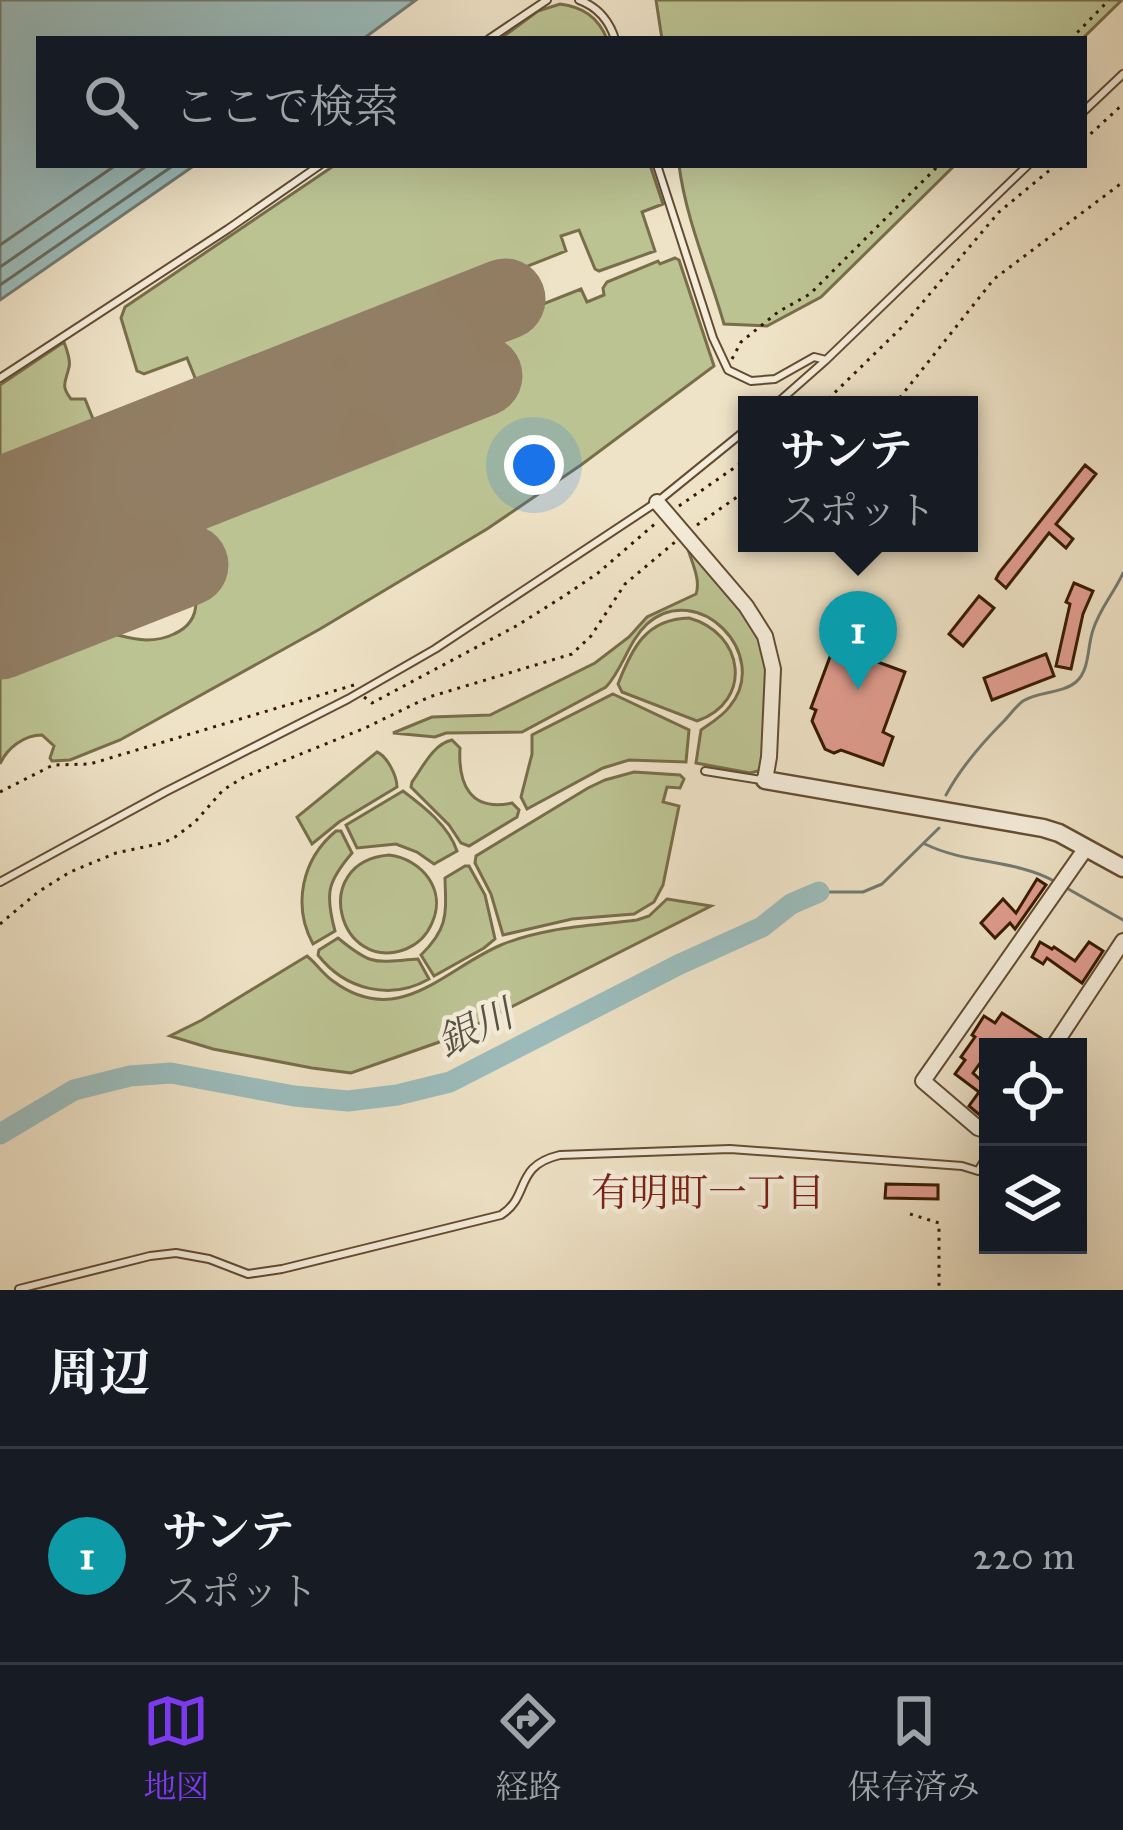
<!DOCTYPE html>
<html lang="ja">
<meta charset="utf-8">
<style>
body{margin:0;font-family:"IM FELL Great Primer","Noto Serif JP",serif;background:#242831;color:#f1f3f6}
.controls{position:absolute;right:36px;bottom:36px;display:grid;overflow:hidden;border-radius:0px;box-shadow:0 12px 48px #0002}
.controls button{width:108px;height:108px;display:grid;place-items:center;padding:0;border:0;border-bottom:3px solid #363941;background:#171b24;color:#f1f3f6;font:60px sans-serif}
.you{position:absolute;left:534px;top:465px;width:42px;height:42px;margin:-30px;border:9px solid #fff;border-radius:50%;background:#1a73e8;box-shadow:0 0 0 18px #1a73e833}
.badge{display:grid;place-items:center;width:78px;height:78px;border-radius:50%;background:#7c3aed;color:#fff;font-size:39px;font-weight:700}
.pin{position:absolute;translate:-50% -99px;filter:drop-shadow(0 3px 6px #0008)}
.pin::after{content:'';position:absolute;top:63px;width:42px;height:36px;background:inherit;clip-path:polygon(0 0,100% 0,50% 100%)}
.popup{position:absolute;left:738px;top:396px;width:240px;height:156px;box-sizing:border-box;display:grid;place-content:center;border-radius:0px;background:#171b24;filter:drop-shadow(0 3px 9px #0005);font-size:39px;white-space:nowrap;color:#9ea1a6}
.popup b{font-size:45px;color:#f1f3f6}
.popup::after{content:'';position:absolute;left:50%;top:100%;margin-left:-24px;border:24px solid transparent;border-top-color:#171b24}
.list{margin:0;padding:0;list-style:none}
h2{display:flex;justify-content:space-between;align-items:center;height:156px;margin:0;padding:0 48px;font-size:51px}
h2 small{font-size:39px;font-weight:400;color:#9ea1a6}
.list li{display:grid;grid-template-columns:78px 1fr auto;gap:36px;align-items:center;box-sizing:border-box;height:216px;padding:0 48px;border-top:3px solid #363941}
.list b{display:block;font-size:45px;white-space:nowrap}
.list p{margin:0;font-size:39px;white-space:nowrap;color:#9ea1a6}
.list em{font-size:39px;font-style:normal;color:#9ea1a6}
.icon{flex:none;width:66px;height:66px;fill:none;stroke:currentColor;stroke-width:2;stroke-linecap:round;stroke-linejoin:round}
.map{position:relative;flex:none;width:1123px;height:1290px;overflow:hidden}
.search{position:absolute;background:#171b24;box-shadow:0 12px 48px #0002;left:36px;right:36px;top:36px;height:132px;display:flex;align-items:center;gap:30px;box-sizing:border-box;padding:0 42px;border-radius:0px;color:#9ea1a6;font-size:45px}
.sheet{height:372px;background:#171b24}
nav{display:flex;justify-content:space-around;align-items:center;box-sizing:border-box;height:168px;border-top:3px solid #363941;background:#171b24;font-size:33px;color:#9ea1a6}
nav a{display:grid;justify-items:center;gap:6px}
nav .on{color:#7c3aed}
.map>svg:first-child{display:block}
</style>
<div class="map">
<svg width="1123" height="1290" viewBox="0 0 1123 1290">
<rect width="100%" height="100%" fill="#efe3c7"/>
<filter id="stains"><feTurbulence type="fractalNoise" baseFrequency=".00167" numOctaves="4"/><feColorMatrix values="0 0 0 0 .2 0 0 0 0 .09 0 0 0 0 .02 0 0 0 .5 -.17"/></filter>
<radialGradient id="worn" r=".72"><stop offset=".6" stop-color="#630" stop-opacity="0"/><stop offset="1" stop-color="#630" stop-opacity=".3"/></radialGradient>
<path fill="#bcc393" stroke="#786e4a" stroke-width="3" d="M656,0H1122L1082,39H662Z
M560,4C583,7 598,17 607,39H500L538,11Z
M335,165H650L663,204L642,212L655,251L599,271L595,269L579,230L561,236L566,251L202,395L187,358L144,374L137,371L121,318L125,307Z
M679,165H955L821,297L767,326L724,324C709,271 686,220 679,165Z
M675,258L679,260L714,366L581,465L487,529L320,629L120,740L70,760L52,761L50,758L54,746L42,735C24,735 7,748 0,764V665L80,633C107,628 122,639 146,640C156,640 166,638 174,634C211,618 193,578 180,551L0,623V519L48,500L85,493L218,440L217,433L581,289L587,302L604,295L603,288L607,282L658,261L660,264Z
M513,278L531,286L523,305L214,428L204,400Z
M64,342C67,350 71,360 69,367C66,382 60,385 71,399H85L97,429C63,442 34,462 0,475V385Z
M104,447L110,463L77,476L46,495L0,514V480C34,467 70,460 104,447Z
M688,549L752,624C776,666 763,719 762,766L758,771L750,773L696,763L701,730C711,723 723,716 730,706C772,654 697,579 647,624C628,642 623,669 606,687L522,732L446,733L435,737L393,733L432,717L490,715L595,663L629,637L647,617L696,594C701,580 692,563 688,549Z
M689,618C744,633 754,701 697,721L622,692L618,684C632,648 646,619 689,618Z
M613,694L689,730L686,762L629,760L603,768L527,809L521,797L532,754V735Z
M452,740L460,748C458,784 470,812 512,803L519,810L517,817L469,846L461,843L449,825L411,787L412,782C423,767 433,744 452,740Z
M377,752C387,756 397,776 397,787L339,822L312,844L297,817Z
M634,772L680,775L684,779L680,788L667,787L663,802L679,806L663,885L654,902L634,914L572,919L503,935L491,894L475,863L476,856L588,788L605,780Z
M403,791C423,806 449,826 457,851L434,864L417,852L396,844L357,848L346,825Z
M336,831H341L352,853C327,882 325,894 335,931L313,944C292,905 302,859 336,831Z
M389,855C422,859 447,890 432,923C427,935 418,944 406,949C339,975 308,862 389,855Z
M465,866H469L485,895L495,939L484,948L434,976L421,955C449,928 446,913 445,878Z
M667,899L711,906L448,1039L351,1073L312,1068L213,1049L170,1036L202,1020L307,956C316,963 323,974 333,981C399,1030 444,969 501,945C544,927 591,926 637,920L649,916Z
M338,938C373,967 375,962 418,959L429,979C391,1001 345,990 318,955L319,950Z"/>
<path fill="#9cbdbd" stroke="#737b71" stroke-width="3" d="M0,0H416L363,39H39V165H195L0,300Z"/>
<g fill="none" stroke-linecap="round" stroke-linejoin="round">
<path stroke="#686b5e" stroke-width="3" d="M0,245L116,165
M0,267L148,165
M0,285L174,165"/>
<path stroke="#737b71" stroke-width="3" d="M946,795C961,767 982,743 1004,721C1010,715 1016,706 1023,701C1038,691 1062,694 1076,682C1090,670 1087,647 1093,630C1100,608 1114,593 1123,573
M925,844C965,864 1014,859 1054,881
M1063,886L1123,920
M819,892H863L882,884L939,828"/>
<path stroke="#9cbdbd" stroke-width="21" d="M0,1134L74,1090L130,1076L171,1073L294,1096L348,1101L397,1095L450,1082L678,965L762,927L791,904L819,892"/>
<path stroke="#927e64" stroke-width="81" d="M0,498L505,299
M0,567L482,376
M0,639L188,565"/>
</g>
<path fill="#e29d90" stroke="#351900" stroke-width="3" d="M1085,465L1096,474L1056,524L1073,539L1066,548L1049,533L1006,588L996,579L999,573Z
M1074,583L1093,591L1083,614L1071,669L1056,666L1070,604L1066,602Z
M979,596L994,608L963,646L949,634Z
M834,646L905,672L883,732L893,737L883,765L841,750L834,753L825,749L812,721L816,710L811,708Z
M1046,654L1054,676L992,700L984,678Z
M1037,879L1046,885L1015,929L1010,923L995,938L981,923L1003,899L1016,913Z
M1040,942L1052,949L1054,947L1075,961L1089,942L1103,951L1082,983L1047,958L1043,964L1032,957Z
M1002,1013L1044,1040L1040,1047H988V1052L973,1073L985,1084L988,1080V1107L981,1116L969,1106L979,1092L955,1074L965,1060L961,1057L975,1037L972,1035L984,1016L995,1023Z
M886,1184L938,1185V1199L885,1198Z"/>
<g fill="none" stroke-linecap="round" stroke-linejoin="round">
<defs>
<path id="service" d="M579,0C598,7 609,20 615,39
M489,39L547,0
M1084,111L1123,74
M657,165L713,338L728,370L751,381L775,379L814,357L826,360
M0,378L228,229L320,165
M775,405L826,360L1028,165
M705,771L761,780
M0,882L165,792L348,699L435,649L657,502L747,429
M19,1289L150,1256L176,1253L209,1259L248,1274L282,1269L501,1215C531,1196 513,1166 560,1155L730,1149L962,1166L978,1171L988,1154"/>
<path id="minor" d="M657,502L746,606L765,636L773,669L769,757L765,780
M1053,1047L1123,941
M988,1131L978,1128L923,1081L1086,848"/>
<path id="tertiary" d="M765,780L1043,828L1059,833L1123,868"/>
</defs>
<use href="#service" stroke="#644c32" stroke-width="10"/>
<use href="#minor" stroke="#644c32" stroke-width="18"/>
<use href="#tertiary" stroke="#644c32" stroke-width="21"/>
<path stroke="#351900" stroke-width="3" stroke-dasharray="3 6" stroke-linecap="butt" d="M1071,39L1109,0
M1084,140L1123,104
M732,359L741,342L778,312L810,294L939,165
M822,405L901,328L999,212L1056,165
M894,405L994,279L1123,182
M679,506L747,459
M697,525L747,490
M364,697L372,703L518,625L564,596L598,573L657,522
M0,792L53,765L90,764L354,685
M0,924L38,892L70,872L116,853L163,843L175,837L195,822L223,790L244,777L365,728L429,697L572,654L591,636L625,584L675,542
M910,1214L939,1223V1290"/>
<use href="#service" stroke="#f5eddb" stroke-width="6"/>
<use href="#minor" stroke="#f5eddb" stroke-width="14"/>
<use href="#tertiary" stroke="#f5eddb" stroke-width="16"/>
</g>
<g text-anchor="middle" dominant-baseline="central" stroke-width="9" stroke-linejoin="round" paint-order="stroke">
<g font-size="39" font-style="italic" fill="#595242" stroke="#f5eddb">
<text transform="translate(475 1028) rotate(-25)">銀川</text>
</g>
<g font-size="39" fill="#7a1f14" stroke="#f5eddb">
<text x="708" y="1193">有明町一丁目</text>
</g>
</g>
<rect width="100%" height="100%" filter="url(#stains)"/>
<rect width="100%" height="100%" fill="url(#worn)"/>
</svg>
<div class="controls">
<button><svg class="icon" aria-label="locate" viewBox="0 0 24 24"><circle cx="12" cy="12" r="6"/><path d="M12 2v4M12 18v4M2 12h4M18 12h4"/></svg></button>
<button><svg class="icon" aria-label="layers" viewBox="0 0 24 24"><path d="M12 4l9 5-9 5-9-5zM3 14l9 5 9-5"/></svg></button>
</div>
<div class="you"></div>
<div class="pin badge" style="left:858px;top:690px;background:#0f9aa8">1</div>
<div class="popup"><b>サンテ</b>スポット</div>
<div class="search"><svg class="icon" aria-label="search" viewBox="0 0 24 24"><circle cx="10" cy="10" r="6"/><path d="M15 15l6 6"/></svg>ここで検索</div>
</div>
<section class="sheet">
<h2>周辺<small></small></h2>
<ul class="list">
<li><span class="badge" style="background:#0f9aa8">1</span><div><b>サンテ</b><p>スポット</p></div><em>220 m</em></li>
</ul>
</section>
<nav>
<a class="on"><svg class="icon" aria-label="map" viewBox="0 0 24 24"><path d="M3 6l6-2 6 2 6-2v14l-6 2-6-2-6 2zM9 4v14M15 6v14"/></svg>地図</a>
<a><svg class="icon" aria-label="directions" viewBox="0 0 24 24"><path d="M12 3l9 9-9 9-9-9zM9 14v-3h6M13 9l2 2-2 2"/></svg>経路</a>
<a><svg class="icon" aria-label="saved" viewBox="0 0 24 24"><path d="M7 4h10v16l-5-4-5 4z"/></svg>保存済み</a>
</nav>
